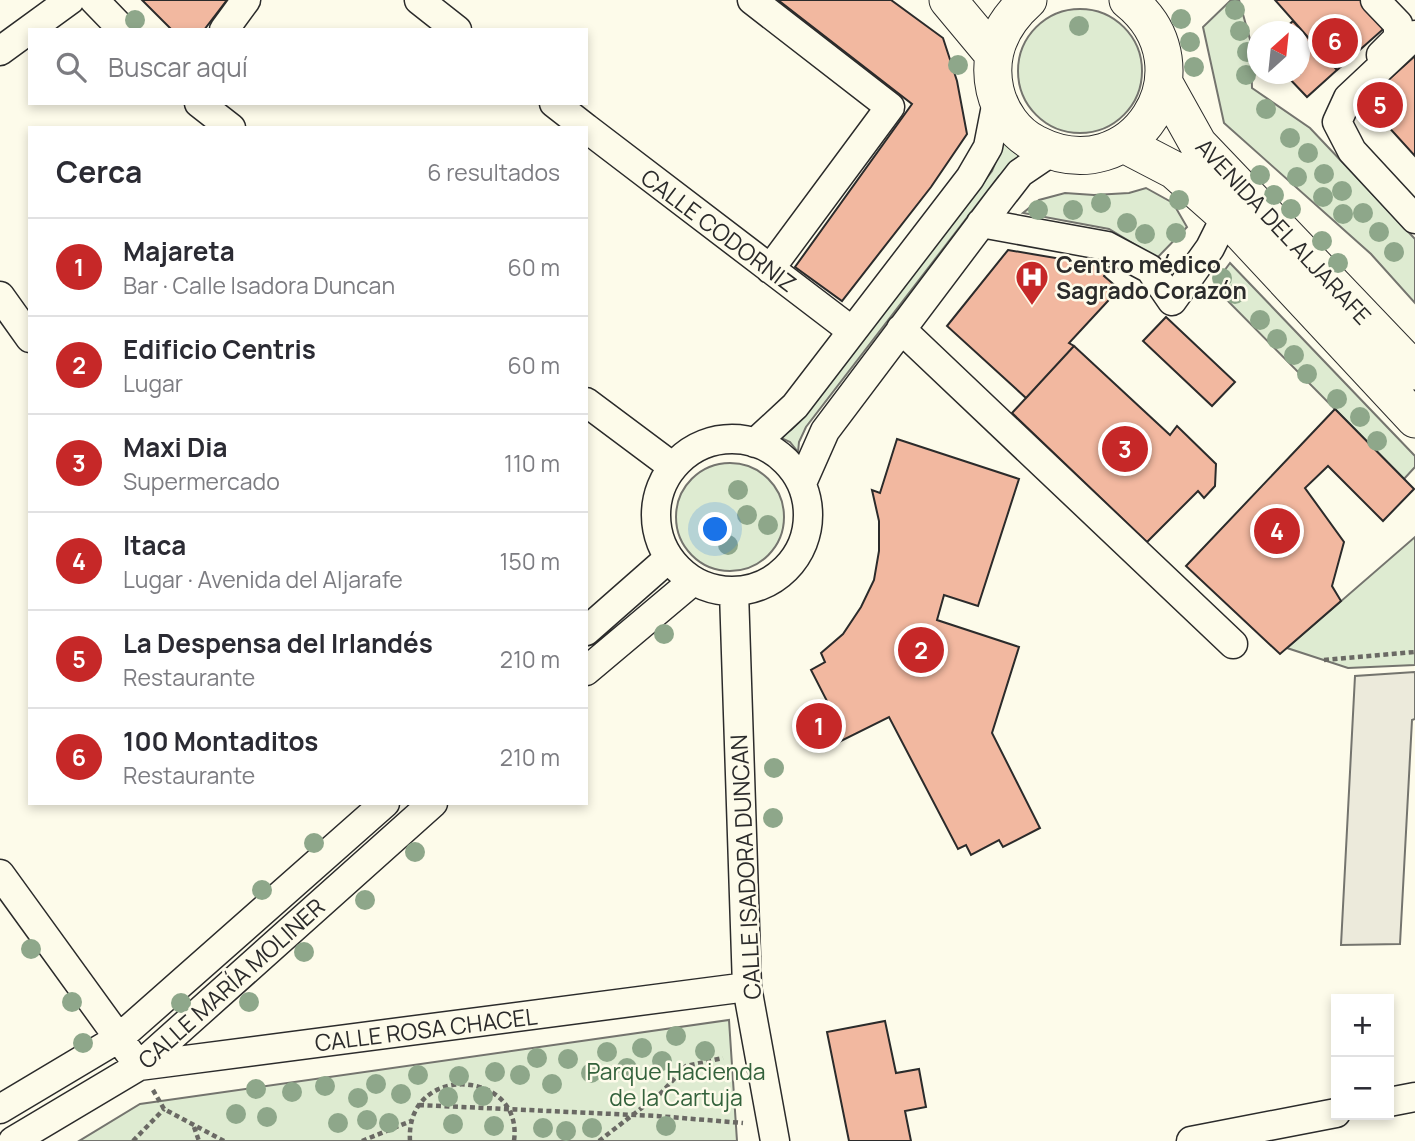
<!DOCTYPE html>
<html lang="es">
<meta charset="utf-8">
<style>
body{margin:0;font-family:Manrope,sans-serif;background:#f7f7f7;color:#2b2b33}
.controls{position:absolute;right:21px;bottom:21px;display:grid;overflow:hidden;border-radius:0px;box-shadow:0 4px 10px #0003}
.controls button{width:63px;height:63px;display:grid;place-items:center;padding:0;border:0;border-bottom:2px solid #e1e1e2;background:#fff;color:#2b2b33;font:35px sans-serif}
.compass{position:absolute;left:1247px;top:21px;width:63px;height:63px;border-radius:50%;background:#fff;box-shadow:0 4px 10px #0003;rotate:27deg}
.you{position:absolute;left:716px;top:530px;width:24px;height:24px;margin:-18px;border:5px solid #fff;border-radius:50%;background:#1a73e8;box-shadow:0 0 0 10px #1a73e833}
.badge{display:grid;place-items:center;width:46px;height:46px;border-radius:50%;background:#c62828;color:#fff;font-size:23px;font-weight:700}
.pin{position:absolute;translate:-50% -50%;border:4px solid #fff;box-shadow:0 2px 7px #0006}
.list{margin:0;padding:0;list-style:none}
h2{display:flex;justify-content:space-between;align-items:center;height:91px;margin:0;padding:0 28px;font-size:30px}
h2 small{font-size:23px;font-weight:400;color:#7c7c81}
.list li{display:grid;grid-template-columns:46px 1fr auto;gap:21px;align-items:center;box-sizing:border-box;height:98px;padding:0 28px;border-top:2px solid #e1e1e2}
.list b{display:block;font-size:26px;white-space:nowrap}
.list p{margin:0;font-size:23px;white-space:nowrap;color:#7c7c81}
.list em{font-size:23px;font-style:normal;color:#7c7c81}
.icon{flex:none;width:38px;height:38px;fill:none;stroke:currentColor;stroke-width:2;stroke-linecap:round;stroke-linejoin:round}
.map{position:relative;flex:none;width:1415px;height:1141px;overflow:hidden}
.search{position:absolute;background:#fff;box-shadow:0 4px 10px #0003;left:28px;top:28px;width:560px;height:77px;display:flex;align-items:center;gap:18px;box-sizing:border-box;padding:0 24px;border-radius:0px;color:#7c7c81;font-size:26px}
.panel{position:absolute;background:#fff;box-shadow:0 4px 10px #0003;left:28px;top:126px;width:560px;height:679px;border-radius:0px}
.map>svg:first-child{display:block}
</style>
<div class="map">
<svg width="1415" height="1141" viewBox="0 0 1415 1141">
<rect width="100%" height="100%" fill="#fdfbea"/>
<path fill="#deebd1" stroke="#74746e" stroke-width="2" d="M1231,0H1239L1251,43L1252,88L1310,128L1415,239V303L1371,254L1224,123L1203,27Z
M1018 71a62 62 0 1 1 124 0a62 62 0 1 1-124 0Z
M1004,141L1013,151L1024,158L999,176L806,427L799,442L798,452L790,442L779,437L791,430L799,422L992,171Z
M1146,188L1173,203L1187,227L1157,258L1109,229L1023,213L1039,200L1065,193L1094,195L1129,193Z
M1230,263L1415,456V467L1404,479L1213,286Z
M676 517a54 54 0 1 1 108 0a54 54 0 1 1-108 0Z
M1415,537V665L1348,668L1287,648Z
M729,1020L737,1141H79L140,1104Z"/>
<path fill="#eceadb" stroke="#74746e" stroke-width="2" d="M1415,672V719L1412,720L1400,944L1341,945L1355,676Z"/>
<path fill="#f2b8a0" stroke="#2b2b2b" stroke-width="2" d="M142,0H227L204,30H172Z
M778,0H891L943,38L957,81L967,134L931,187L842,301L795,267L912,104Z
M1275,0H1367L1389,24L1337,70Z
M1293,21L1337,70L1307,97L1285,74H1300V32H1281Z
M1415,56V156L1365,101Z
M1008,250L1109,267L1104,276L1119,289L1069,343L1074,346L1026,398L947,326Z
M1166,317L1235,382L1212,406L1143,341Z
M1074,346L1170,435L1177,426L1216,464L1215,486L1204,498L1198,491L1147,542L1012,413Z
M1335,409L1414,489L1383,521L1328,466L1305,488L1344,542L1332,586L1341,601L1280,654L1186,566Z
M897,439L1019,479L978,606L944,595L937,620L1019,647L992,733L1040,828L1003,847L999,840L971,855L966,845L958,849L889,717L833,745L815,710L828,703L811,670L825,662L821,653L843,634L861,607L874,580L879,551V521L872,490L880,493Z
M885,1021L896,1073L919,1069L926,1107L905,1111L911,1141H849L827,1032Z"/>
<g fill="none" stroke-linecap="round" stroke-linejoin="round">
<defs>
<path id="minor" d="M94,0L123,30
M419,0L457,30
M752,0L890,107L770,269
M1375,0L1398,24V38L1381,55
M224,30L246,0
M1415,35L1348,98L1337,122L1352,151L1415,219
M0,51L70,0
M199,103L231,128
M554,103L586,128
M586,128L852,331
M981,223L1107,246L1150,269L1172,301L1210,248L1226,216
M0,296L30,338
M901,329L1233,644
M586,402L673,467
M656 515a76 76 0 1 1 152 0a76 76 0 1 1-152 0Z
M755,443L795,406L970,178L988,147L997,101
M802,483L825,431L999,200L1020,173L1051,152
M734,592L747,987L775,1141
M586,631L669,558
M586,671L693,581
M0,874L139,1066L747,987
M1389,1102L1415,1097
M0,1109L119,1038L385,803
M13,1141L139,1066L433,803
M1191,1141L1336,1113"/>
<path id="major" d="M948,0L993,54
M1028,0C1001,24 987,54 995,90C1000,112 1015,134 1036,144C1133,194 1213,68 1128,0
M1164,83L1198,144L1415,371
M1124,144L1174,170L1226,216L1415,419"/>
</defs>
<use href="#minor" stroke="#2b2b2b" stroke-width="31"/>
<use href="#major" stroke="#2b2b2b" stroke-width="39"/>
<path stroke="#6a6964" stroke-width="4.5" stroke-dasharray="5 3.5" stroke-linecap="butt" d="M1324,660L1415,652
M153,1090L164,1109L224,1141
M419,1105L657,1116L743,1123
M194,1127L199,1141
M133,1141L164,1109
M362,1141L411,1121
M410,1141C405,1062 524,1069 514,1141
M599,1141L661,1093L686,1066L723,1058"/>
<use href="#minor" stroke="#fdfbea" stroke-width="28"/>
<use href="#major" stroke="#fdfbea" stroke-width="37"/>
</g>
<g fill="#8ea78a">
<circle cx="1235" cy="10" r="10"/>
<circle cx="1181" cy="19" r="10"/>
<circle cx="135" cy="20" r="10"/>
<circle cx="1079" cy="26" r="10"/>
<circle cx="1240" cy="31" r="10"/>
<circle cx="1190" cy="42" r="10"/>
<circle cx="1247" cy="52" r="10"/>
<circle cx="958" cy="65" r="10"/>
<circle cx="1194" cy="67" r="10"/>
<circle cx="1246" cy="75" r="10"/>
<circle cx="1266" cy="109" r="10"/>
<circle cx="1290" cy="138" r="10"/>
<circle cx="1308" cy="153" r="10"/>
<circle cx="1324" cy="174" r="10"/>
<circle cx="1260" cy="175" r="10"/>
<circle cx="1297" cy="177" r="10"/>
<circle cx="1342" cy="191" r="10"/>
<circle cx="1274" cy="195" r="10"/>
<circle cx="1323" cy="197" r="10"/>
<circle cx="1179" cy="200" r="10"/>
<circle cx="1101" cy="203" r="10"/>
<circle cx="1291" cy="209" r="10"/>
<circle cx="1038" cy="210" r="10"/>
<circle cx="1073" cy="210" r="10"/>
<circle cx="1363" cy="213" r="10"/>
<circle cx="1343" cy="214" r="10"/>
<circle cx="1127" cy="223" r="10"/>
<circle cx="1379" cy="232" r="10"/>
<circle cx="1176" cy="233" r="10"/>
<circle cx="1145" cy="234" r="10"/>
<circle cx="1322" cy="241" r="10"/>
<circle cx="1394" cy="252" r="10"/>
<circle cx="1338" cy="263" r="10"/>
<circle cx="1222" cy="278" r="10"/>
<circle cx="1235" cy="294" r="10"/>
<circle cx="1260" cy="320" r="10"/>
<circle cx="1277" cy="339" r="10"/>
<circle cx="1294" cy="355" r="10"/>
<circle cx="1307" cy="374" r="10"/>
<circle cx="1337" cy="399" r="10"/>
<circle cx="1360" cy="417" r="10"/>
<circle cx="1377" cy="441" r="10"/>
<circle cx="738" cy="490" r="10"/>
<circle cx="747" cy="515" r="10"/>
<circle cx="768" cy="525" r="10"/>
<circle cx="728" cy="545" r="10"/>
<circle cx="664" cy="634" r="10"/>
<circle cx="774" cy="768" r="10"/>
<circle cx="773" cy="818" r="10"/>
<circle cx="314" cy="843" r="10"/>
<circle cx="415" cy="852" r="10"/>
<circle cx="262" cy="890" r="10"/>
<circle cx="365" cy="900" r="10"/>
<circle cx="31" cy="949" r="10"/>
<circle cx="304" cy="952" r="10"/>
<circle cx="72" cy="1002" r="10"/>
<circle cx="249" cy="1002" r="10"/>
<circle cx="181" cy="1003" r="10"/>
<circle cx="676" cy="1036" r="10"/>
<circle cx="83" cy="1043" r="10"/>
<circle cx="642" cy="1048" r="10"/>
<circle cx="705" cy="1051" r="10"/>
<circle cx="607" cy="1052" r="10"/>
<circle cx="537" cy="1058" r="10"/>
<circle cx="568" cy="1059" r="10"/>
<circle cx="662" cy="1061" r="10"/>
<circle cx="627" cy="1068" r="10"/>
<circle cx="495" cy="1072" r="10"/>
<circle cx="591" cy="1073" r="10"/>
<circle cx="418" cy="1075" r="10"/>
<circle cx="520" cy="1075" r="10"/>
<circle cx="459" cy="1076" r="10"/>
<circle cx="376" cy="1084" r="10"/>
<circle cx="552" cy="1084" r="10"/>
<circle cx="325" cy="1086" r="10"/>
<circle cx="256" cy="1089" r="10"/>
<circle cx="292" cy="1092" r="10"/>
<circle cx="401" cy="1094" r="10"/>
<circle cx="483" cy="1096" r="10"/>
<circle cx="448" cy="1097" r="10"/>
<circle cx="358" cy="1098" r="10"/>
<circle cx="236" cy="1114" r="10"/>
<circle cx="267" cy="1117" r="10"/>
<circle cx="367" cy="1120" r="10"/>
<circle cx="338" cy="1123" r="10"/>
<circle cx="389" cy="1123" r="10"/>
<circle cx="453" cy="1124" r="10"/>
<circle cx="494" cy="1126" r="10"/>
<circle cx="666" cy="1126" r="10"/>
<circle cx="543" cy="1128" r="10"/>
<circle cx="592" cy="1128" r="10"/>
<circle cx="566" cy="1131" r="10"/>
</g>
<defs>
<symbol id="hospital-pin" viewBox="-11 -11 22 30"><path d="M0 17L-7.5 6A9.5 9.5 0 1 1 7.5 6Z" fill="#c62828" stroke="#fdfbea"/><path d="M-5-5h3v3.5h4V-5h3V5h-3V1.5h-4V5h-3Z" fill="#fff"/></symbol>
</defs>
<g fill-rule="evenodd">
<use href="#hospital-pin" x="1013" y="258" width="38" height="52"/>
</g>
<g text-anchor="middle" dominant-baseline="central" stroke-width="5" stroke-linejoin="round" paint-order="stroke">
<g font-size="23" fill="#2b2b2b" stroke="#fdfbea">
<text transform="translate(719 230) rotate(37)">CALLE CODORNIZ</text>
<text transform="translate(1284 231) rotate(47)">AVENIDA DEL ALJARAFE</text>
<text transform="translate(745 867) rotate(-93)">CALLE ISADORA DUNCAN</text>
<text transform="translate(231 983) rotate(-42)">CALLE MARÍA MOLINER</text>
<text transform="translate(426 1029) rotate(-7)">CALLE ROSA CHACEL</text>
</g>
<g font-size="23" font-weight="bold" fill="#2b2b2b" stroke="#fdfbea" text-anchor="start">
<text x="1056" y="264">Centro médico<tspan x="1056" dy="26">Sagrado Corazón</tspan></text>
</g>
<g font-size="23" fill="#34623c" stroke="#fdfbea">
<text x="676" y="1071">Parque Hacienda<tspan x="676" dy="26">de la Cartuja</tspan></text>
</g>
</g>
</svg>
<div class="controls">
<button>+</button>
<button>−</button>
</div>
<svg class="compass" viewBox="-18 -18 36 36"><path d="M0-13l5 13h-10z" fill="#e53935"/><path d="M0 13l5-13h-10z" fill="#7c7c81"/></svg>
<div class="you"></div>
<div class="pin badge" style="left:819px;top:726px">1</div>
<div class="pin badge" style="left:921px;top:650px">2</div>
<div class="pin badge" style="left:1125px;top:449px">3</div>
<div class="pin badge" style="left:1277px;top:531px">4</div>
<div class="pin badge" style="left:1380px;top:105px">5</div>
<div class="pin badge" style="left:1335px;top:41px">6</div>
<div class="search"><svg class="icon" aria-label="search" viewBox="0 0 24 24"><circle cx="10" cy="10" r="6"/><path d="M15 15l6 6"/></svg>Buscar aquí</div>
<section class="panel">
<h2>Cerca<small>6 resultados</small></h2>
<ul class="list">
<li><span class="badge">1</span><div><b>Majareta</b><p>Bar · Calle Isadora Duncan</p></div><em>60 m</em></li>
<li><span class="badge">2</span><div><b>Edificio Centris</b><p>Lugar</p></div><em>60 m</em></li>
<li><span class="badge">3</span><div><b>Maxi Dia</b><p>Supermercado</p></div><em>110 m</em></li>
<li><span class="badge">4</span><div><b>Itaca</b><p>Lugar · Avenida del Aljarafe</p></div><em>150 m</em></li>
<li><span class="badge">5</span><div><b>La Despensa del Irlandés</b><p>Restaurante</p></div><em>210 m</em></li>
<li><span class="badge">6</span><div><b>100 Montaditos</b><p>Restaurante</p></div><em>210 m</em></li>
</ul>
</section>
</div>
